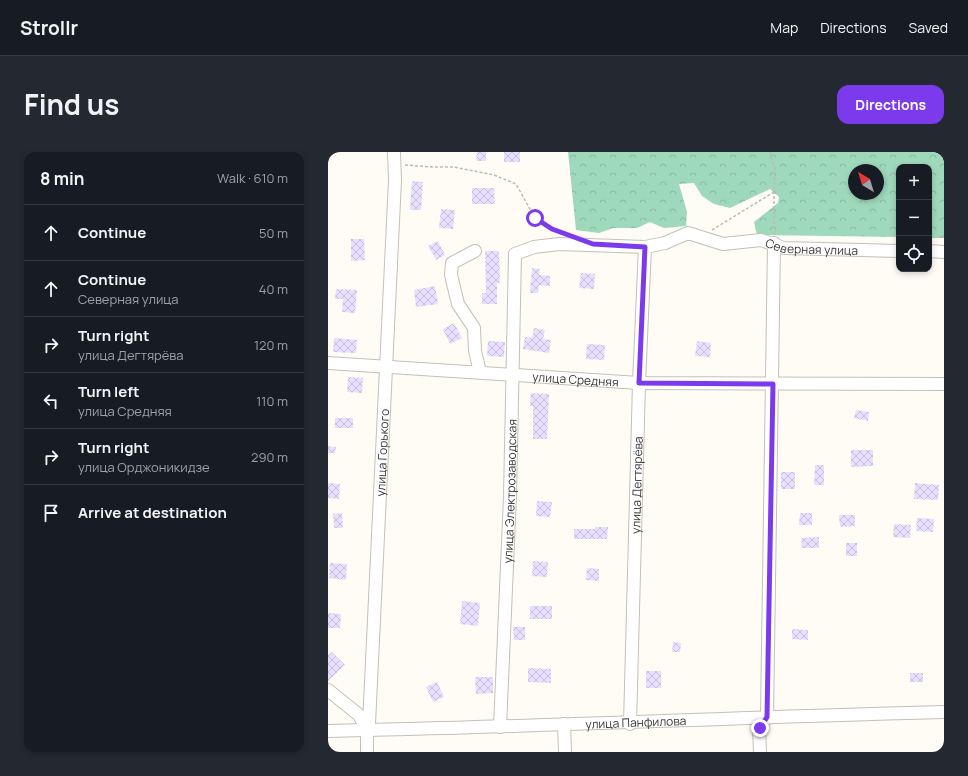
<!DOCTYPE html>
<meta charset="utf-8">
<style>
body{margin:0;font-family:Manrope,sans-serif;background:#242831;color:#f1f3f6}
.controls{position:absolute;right:12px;top:12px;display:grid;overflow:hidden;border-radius:8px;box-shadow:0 2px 6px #0003}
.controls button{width:36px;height:36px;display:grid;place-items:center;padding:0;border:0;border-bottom:1px solid #363941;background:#171b24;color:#f1f3f6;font:20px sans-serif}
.compass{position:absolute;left:520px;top:12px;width:36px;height:36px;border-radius:50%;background:#171b24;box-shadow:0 2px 6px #0003;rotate:322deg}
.stop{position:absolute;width:12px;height:12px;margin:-9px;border:3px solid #7c3aed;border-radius:50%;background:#fff}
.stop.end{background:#7c3aed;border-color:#fff;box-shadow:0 1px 4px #0008}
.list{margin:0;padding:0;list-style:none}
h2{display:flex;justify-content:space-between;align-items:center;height:52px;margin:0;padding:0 16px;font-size:17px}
h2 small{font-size:13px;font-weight:400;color:#9ea1a6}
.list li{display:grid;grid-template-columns:26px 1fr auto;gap:12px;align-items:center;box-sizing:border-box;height:56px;padding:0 16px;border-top:1px solid #363941}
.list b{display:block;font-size:15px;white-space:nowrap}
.list p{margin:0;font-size:13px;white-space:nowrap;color:#9ea1a6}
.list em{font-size:13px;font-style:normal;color:#9ea1a6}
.icon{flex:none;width:22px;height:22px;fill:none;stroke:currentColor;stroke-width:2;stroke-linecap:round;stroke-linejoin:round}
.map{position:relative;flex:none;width:616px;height:600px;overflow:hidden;border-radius:12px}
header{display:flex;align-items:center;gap:24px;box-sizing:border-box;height:56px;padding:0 20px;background:#171b24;border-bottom:1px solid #363941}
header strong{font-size:19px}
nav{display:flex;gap:22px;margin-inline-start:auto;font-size:14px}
.intro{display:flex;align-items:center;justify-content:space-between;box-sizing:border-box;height:96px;padding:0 24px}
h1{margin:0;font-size:28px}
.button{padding:10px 18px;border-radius:12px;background:#7c3aed;color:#fff;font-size:14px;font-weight:700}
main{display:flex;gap:24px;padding:0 24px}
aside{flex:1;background:#171b24;border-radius:12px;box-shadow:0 2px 6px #0003}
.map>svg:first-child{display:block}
</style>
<header>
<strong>Strollr</strong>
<nav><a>Map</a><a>Directions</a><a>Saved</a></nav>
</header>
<div class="intro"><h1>Find us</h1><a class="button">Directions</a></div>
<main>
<aside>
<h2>8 min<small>Walk · 610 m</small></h2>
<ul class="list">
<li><svg class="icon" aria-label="ahead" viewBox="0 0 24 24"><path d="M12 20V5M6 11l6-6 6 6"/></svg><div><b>Continue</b></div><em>50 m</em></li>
<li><svg class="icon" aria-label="ahead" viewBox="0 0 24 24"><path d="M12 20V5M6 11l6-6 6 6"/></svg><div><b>Continue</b><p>Северная улица</p></div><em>40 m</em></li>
<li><svg class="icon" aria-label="right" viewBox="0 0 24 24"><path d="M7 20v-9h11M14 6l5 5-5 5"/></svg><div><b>Turn right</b><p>улица Дегтярёва</p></div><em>120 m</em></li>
<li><svg class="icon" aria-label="left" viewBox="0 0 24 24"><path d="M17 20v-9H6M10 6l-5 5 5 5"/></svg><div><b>Turn left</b><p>улица Средняя</p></div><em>110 m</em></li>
<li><svg class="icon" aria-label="right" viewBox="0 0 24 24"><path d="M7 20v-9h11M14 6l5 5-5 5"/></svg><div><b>Turn right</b><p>улица Орджоникидзе</p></div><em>290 m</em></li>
<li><svg class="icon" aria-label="arrive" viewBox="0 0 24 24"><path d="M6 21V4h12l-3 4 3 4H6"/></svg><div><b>Arrive at destination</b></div></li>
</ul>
</aside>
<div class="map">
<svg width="616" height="600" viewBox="0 0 616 600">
<defs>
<pattern id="forest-crowns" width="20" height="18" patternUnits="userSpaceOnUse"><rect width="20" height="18" fill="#9fd9bb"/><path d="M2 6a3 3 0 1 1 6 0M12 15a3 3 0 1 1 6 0" fill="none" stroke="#8abba1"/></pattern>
<pattern id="building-cross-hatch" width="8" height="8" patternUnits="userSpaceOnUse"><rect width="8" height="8" fill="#e8dffe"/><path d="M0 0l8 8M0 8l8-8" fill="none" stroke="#c8c0da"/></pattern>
</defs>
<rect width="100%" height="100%" fill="#fffbf5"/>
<path fill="url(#forest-crowns)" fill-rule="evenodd" d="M240,0H616V86H601V15H571V85L429,83L426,70L450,51L451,45L442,37L402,56L386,52L374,44L366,31L351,32L359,60L358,74L336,76L322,70L309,76H285L271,81L248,78ZM526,18H550V42H526Z"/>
<path fill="url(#building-cross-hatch)" d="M149,0H158V9H148Z
M176,0H192V10H176Z
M84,29L95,30L93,58H82Z
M144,36H166L167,52H144Z
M113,57L127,58L125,77L111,76Z
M23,87H36L37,108L23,109Z
M110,89L117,103L108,108L100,94Z
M157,99H171L172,131H169V152H154V141H158Z
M204,116L212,117L211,123L222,124V134L211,133L210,141H202Z
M253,121L267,122L266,137L251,136Z
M107,134L110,152L88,155L86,138Z
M8,137L29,138L27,161L14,160L15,147H7Z
M126,171L134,186L122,192L115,177Z
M206,176L217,178L215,187L223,188L221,201L195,197L197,185L204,186Z
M6,186L29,188L28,201L5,200Z
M160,189L177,190L176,205L159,204Z
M369,189L383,191L382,205L367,204Z
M259,192L277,193L276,208L258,207Z
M20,225L35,226L34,241L19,240Z
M203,241L221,242L219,287H205V254H202Z
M528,258L541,260L540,269L526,266Z
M7,266H25V276H7Z
M0,294L8,295L7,301H0Z
M523,298H545V314L523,315Z
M487,313H496V333H486Z
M453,320H467V337H453Z
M0,331L12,332L11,347L0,346Z
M587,331L611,333L610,348L586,347Z
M209,349L224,350L222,365L208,364Z
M14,361L15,376H6L5,362Z
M472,361H484V373H471Z
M511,363H527V374L512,375Z
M589,366L606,367L605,380L588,379Z
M566,372L583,373L582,386L565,385Z
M267,375H280L279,387H246V377H267Z
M491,385V396H474L473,386Z
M518,391H529V404H518Z
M205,409L220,410L219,425L204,424Z
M2,411L19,412L18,428L1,426Z
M259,416L271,417V429L258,428Z
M134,449L152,451L150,474L132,472Z
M202,454H224V467H202Z
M0,461L13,462L12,476H0Z
M185,475H197V488H186Z
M464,477L480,478V488L464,487Z
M345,490L353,491L352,500H344Z
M4,500L17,513L0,529V503Z
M200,516L223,517V531L200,530Z
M318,519H333V536H318Z
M582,521H595V530H582Z
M147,525H165V541L148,542Z
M109,530L116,545L105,550L98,535Z"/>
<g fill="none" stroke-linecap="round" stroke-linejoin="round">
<defs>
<g id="minor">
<path d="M147,99L124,111L123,123L130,152L146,176L147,199L152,220"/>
<path d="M601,99L616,100"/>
<path id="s1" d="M0,211L311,231L616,232"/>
<path d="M0,538L31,563L39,578"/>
<path d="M236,572L237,600"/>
<path id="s2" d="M302,572L311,231L317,95"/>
<path id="s3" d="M172,575L182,344L187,102L206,95L231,92L317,95L337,91L360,81L395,92L433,88L456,96L571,99"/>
<path id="s4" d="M0,579C205,575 411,565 616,560"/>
<path id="s5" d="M39,600V578L41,572L67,28L66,0"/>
<path d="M432,600L431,576L439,565L446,91"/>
</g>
</defs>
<use href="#minor" stroke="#c4c0b9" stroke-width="14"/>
<path stroke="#bebbb6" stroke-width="1.5" stroke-dasharray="3 2" stroke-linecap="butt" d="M77,13L105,15H126L166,23L188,32L207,66L224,77L238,82
M384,78L446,40L447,17L442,0
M446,82V40"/>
<use href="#minor" stroke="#fff" stroke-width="12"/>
</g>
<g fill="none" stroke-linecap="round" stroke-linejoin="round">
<path stroke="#7c3aed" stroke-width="5" d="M207,66L224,77L265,92L317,95L311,231L445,232L439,565L432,576"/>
</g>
<g text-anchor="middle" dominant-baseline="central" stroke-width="3" stroke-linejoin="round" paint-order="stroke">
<g font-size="12" fill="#393735" stroke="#fffbf5">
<text stroke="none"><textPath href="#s3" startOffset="777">Северная улица</textPath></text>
<text stroke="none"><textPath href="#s1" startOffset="248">улица Средняя</textPath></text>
<text stroke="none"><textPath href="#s5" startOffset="300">улица Горького</textPath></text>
<text stroke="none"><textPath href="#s2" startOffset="239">улица Дегтярёва</textPath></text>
<text stroke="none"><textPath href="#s3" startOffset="236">улица Электрозаводская</textPath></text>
<text stroke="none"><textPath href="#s4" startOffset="308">улица Панфилова</textPath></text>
</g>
</g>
</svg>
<div class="controls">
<button>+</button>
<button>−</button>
<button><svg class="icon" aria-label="locate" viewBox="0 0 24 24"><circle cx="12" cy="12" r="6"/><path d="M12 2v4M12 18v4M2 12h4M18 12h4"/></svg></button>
</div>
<svg class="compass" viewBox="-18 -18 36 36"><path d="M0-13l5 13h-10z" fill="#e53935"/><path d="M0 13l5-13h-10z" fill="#9ea1a6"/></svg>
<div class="stop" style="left:207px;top:66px"></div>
<div class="stop end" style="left:432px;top:576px"></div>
</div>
</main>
